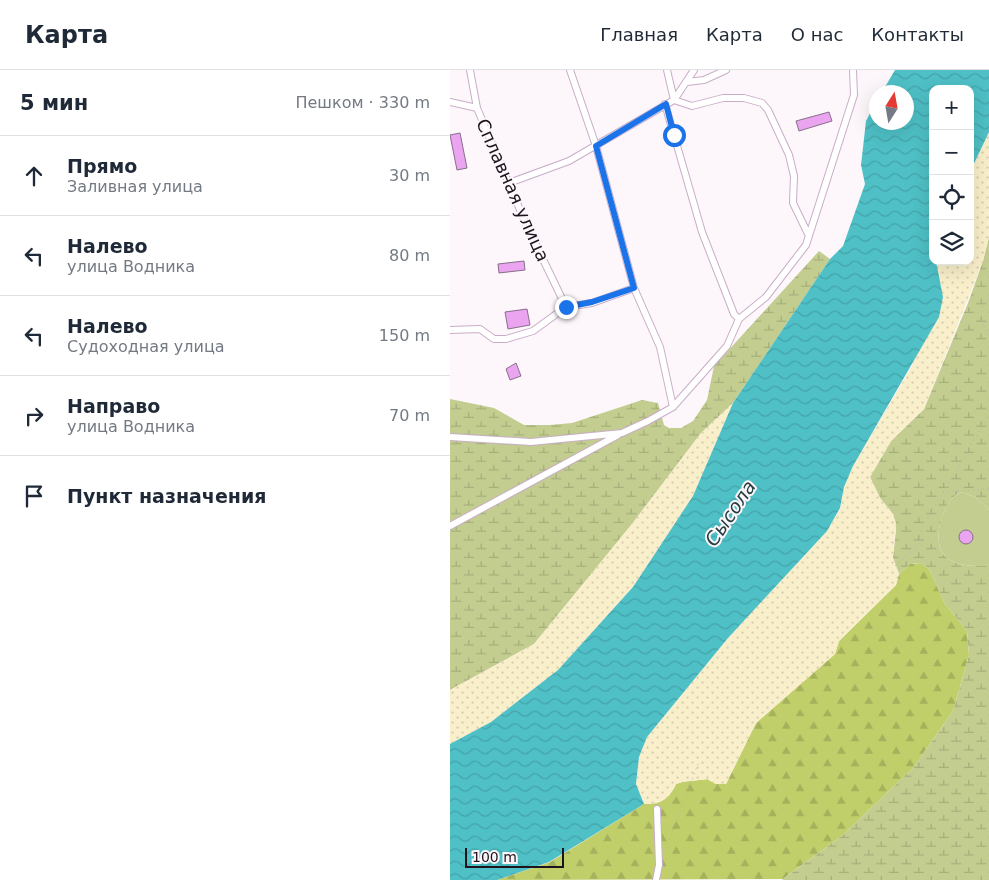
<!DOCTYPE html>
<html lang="ru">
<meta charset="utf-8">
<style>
body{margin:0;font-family:"DejaVu Sans",sans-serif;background:#f2f2f3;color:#1f2937}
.controls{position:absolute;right:15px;top:15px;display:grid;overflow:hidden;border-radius:10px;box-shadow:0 5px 20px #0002}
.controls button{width:45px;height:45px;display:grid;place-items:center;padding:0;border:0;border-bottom:1px solid #e0e1e3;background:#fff;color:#1f2937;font:25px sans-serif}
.compass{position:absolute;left:419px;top:15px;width:45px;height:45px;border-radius:50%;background:#fff;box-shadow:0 5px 20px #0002;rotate:11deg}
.scale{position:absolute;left:15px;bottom:12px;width:99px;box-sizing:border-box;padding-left:5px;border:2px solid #1d131c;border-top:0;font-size:14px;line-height:18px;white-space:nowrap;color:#1d131c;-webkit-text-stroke:4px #fdf7fc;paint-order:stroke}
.stop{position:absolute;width:15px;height:15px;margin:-11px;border:4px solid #1a73e8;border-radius:50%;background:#fff}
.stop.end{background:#1a73e8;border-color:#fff;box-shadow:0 1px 5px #0008}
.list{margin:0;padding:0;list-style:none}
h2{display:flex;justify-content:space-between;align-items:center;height:65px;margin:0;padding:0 20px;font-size:21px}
h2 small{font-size:16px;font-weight:400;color:#747a83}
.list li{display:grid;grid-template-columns:32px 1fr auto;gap:15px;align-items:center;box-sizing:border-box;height:80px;padding:0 20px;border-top:1px solid #e0e1e3}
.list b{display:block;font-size:19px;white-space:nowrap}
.list p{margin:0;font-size:16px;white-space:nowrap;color:#747a83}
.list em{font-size:16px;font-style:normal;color:#747a83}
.icon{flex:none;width:28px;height:28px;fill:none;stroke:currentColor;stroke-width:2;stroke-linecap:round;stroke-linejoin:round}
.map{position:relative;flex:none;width:539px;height:810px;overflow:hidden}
header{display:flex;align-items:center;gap:30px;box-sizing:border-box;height:70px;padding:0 25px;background:#fff;border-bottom:1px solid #e0e1e3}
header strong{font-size:24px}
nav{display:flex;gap:28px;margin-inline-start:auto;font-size:18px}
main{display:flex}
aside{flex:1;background:#fff}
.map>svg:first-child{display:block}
</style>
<header>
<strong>Карта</strong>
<nav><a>Главная</a><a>Карта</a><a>О нас</a><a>Контакты</a></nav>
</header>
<main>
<aside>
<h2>5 мин<small>Пешком · 330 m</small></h2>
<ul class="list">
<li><svg class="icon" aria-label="ahead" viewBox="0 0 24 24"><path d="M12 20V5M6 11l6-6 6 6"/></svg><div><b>Прямо</b><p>Заливная улица</p></div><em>30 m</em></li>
<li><svg class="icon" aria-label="left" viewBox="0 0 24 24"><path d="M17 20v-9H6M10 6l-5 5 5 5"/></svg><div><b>Налево</b><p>улица Водника</p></div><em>80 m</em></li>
<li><svg class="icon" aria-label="left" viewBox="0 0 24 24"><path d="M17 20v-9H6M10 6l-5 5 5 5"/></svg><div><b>Налево</b><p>Судоходная улица</p></div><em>150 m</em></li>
<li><svg class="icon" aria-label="right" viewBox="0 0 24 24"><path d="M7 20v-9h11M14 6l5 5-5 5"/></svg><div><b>Направо</b><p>улица Водника</p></div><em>70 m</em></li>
<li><svg class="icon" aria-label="arrive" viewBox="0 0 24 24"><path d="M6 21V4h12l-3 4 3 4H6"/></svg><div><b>Пункт назначения</b></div></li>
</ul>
</aside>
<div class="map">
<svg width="539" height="810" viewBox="0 0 539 810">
<defs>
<pattern id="forest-firs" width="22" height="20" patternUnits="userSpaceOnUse" patternTransform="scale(1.25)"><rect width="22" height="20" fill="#c0cf6a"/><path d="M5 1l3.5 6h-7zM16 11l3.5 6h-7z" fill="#a5b15b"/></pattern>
<pattern id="wetland-marsh" width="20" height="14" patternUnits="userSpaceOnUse" patternTransform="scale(1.25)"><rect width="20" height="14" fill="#c2cd8f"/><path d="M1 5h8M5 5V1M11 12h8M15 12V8" fill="none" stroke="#a6af7b"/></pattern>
<pattern id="sand-dots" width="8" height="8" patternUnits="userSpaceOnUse" patternTransform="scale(1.25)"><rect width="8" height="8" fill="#f9efca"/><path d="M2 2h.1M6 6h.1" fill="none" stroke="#d5ccad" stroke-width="1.8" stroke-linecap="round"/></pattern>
<pattern id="water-waves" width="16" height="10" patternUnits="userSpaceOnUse" patternTransform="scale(1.25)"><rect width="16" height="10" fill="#4ec0c6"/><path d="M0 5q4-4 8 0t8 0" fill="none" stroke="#44a4aa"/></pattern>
</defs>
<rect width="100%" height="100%" fill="#fdf7fc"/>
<path fill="#c2cd8f" d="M511,422L525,427L539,440V496C525,496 506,497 495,486C482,473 491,440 502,429C504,426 509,424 511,422Z"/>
<path fill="url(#forest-firs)" d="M471,493L479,499L495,534L517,561L519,585L503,641L463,698L394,764L333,809L47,810L100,792L194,734C208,735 220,728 226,714C237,710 246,711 257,709L266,714H276L306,653L385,584L389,571L446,515L449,504L460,494Z"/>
<path fill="url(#wetland-marsh)" d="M539,167V440L525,427L511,422C508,424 504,426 502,429C491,440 482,474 495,486C506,497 525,496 539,496V810H332L394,764L463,698L503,641L519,585L517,561L495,534L479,499L471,493L460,494L449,504L443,488L446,460L443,444L430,428L420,407L441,371L474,339L518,233L533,191Z
M369,181L380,189L283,333L251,363L182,454L84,574L0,620V329L44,338L74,355H100L122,353L192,330L208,333L214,355L219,358H231L243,351L257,330L264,296Z"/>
<path fill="url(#sand-dots)" d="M539,62V167L533,191L474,339L441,371L420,407L430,428L443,444L446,453L443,488L449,504L446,515L389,571L385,584L306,653L276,714H266L257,709C246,711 237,710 226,714C220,729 210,735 194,734L186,714L189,687L197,667L278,568L377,461L390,439L394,417L403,396L462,296L488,206L486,191H520V102Z
M283,333L243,426L183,517L108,600L41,652L0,674V620L84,574L182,454L251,363Z"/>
<path fill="url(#water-waves)" d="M445,0H539V62L520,102V19H483V191H486L493,227L489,247L403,396L394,417L390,438L377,461L278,568L197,667L189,687L186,714L194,734L99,792L47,810H0V674L41,652L108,600L183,517L243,426L283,333L380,189L393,176L415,114L411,95L416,51L426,32L427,52H457V22H432Z"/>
<path fill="#eaa4f0" stroke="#876f89" d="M379,42L382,51L349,61L346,51Z
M10,63L17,98L7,100L0,65Z
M74,191L75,200L49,203L48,194Z
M77,239L80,255L58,259L55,242Z
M66,293L71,306L60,310L56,299Z
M509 467a7 7 0 1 1 14 0a7 7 0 1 1-14 0Z"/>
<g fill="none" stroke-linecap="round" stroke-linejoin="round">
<defs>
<path id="minor" d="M20,0L27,38L76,154L116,237
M120,0L146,76L184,218L210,277L223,337
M217,0L224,30L242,36L273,28H294L312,33L318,40L339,85L344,106L343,133L358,164
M237,12L254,10L276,0
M0,32L27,38
M215,34L252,162L284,244L289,249
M59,113L119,91L224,30L244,0
M0,260L30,259L44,269H56L83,261L116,237L142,233L184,218
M0,367L81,372L172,363L198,351L223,337L277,276L289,249L316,227L356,175L404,25L403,0
M0,456L168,365
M206,810L209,795L207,739"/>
</defs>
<use href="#minor" stroke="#c9adc7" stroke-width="8"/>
<path stroke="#b9b2b8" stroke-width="1" stroke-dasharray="1 4" stroke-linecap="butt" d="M539,228C528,241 530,252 539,265
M527,366L539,373
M493,422L539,419
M445,496L465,479L473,456L539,345
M216,779L249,691"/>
<use href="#minor" stroke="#fff" stroke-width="6"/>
</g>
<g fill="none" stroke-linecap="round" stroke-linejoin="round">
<path stroke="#1a73e8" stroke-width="6" d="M116,237L142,232L184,218L146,76L216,34L224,65"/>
</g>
<g text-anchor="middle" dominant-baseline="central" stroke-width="4" stroke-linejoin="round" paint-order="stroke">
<g font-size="18" fill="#1d131c" stroke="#fdf7fc">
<text transform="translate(63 120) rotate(66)">Сплавная улица</text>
</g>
<g font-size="19" font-style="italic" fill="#253e40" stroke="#fdf7fc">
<text transform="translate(280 443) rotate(-56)">Сысола</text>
</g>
</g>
</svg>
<div class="controls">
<button>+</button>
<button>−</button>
<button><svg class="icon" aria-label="locate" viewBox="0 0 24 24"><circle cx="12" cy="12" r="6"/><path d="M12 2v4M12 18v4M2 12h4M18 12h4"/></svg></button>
<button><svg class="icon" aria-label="layers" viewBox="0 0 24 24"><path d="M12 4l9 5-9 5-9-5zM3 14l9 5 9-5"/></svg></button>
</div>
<svg class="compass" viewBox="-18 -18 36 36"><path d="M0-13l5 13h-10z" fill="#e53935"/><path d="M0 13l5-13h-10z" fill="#747a83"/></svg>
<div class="scale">100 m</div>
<div class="stop" style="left:224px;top:65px"></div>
<div class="stop end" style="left:116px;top:237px"></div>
</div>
</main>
